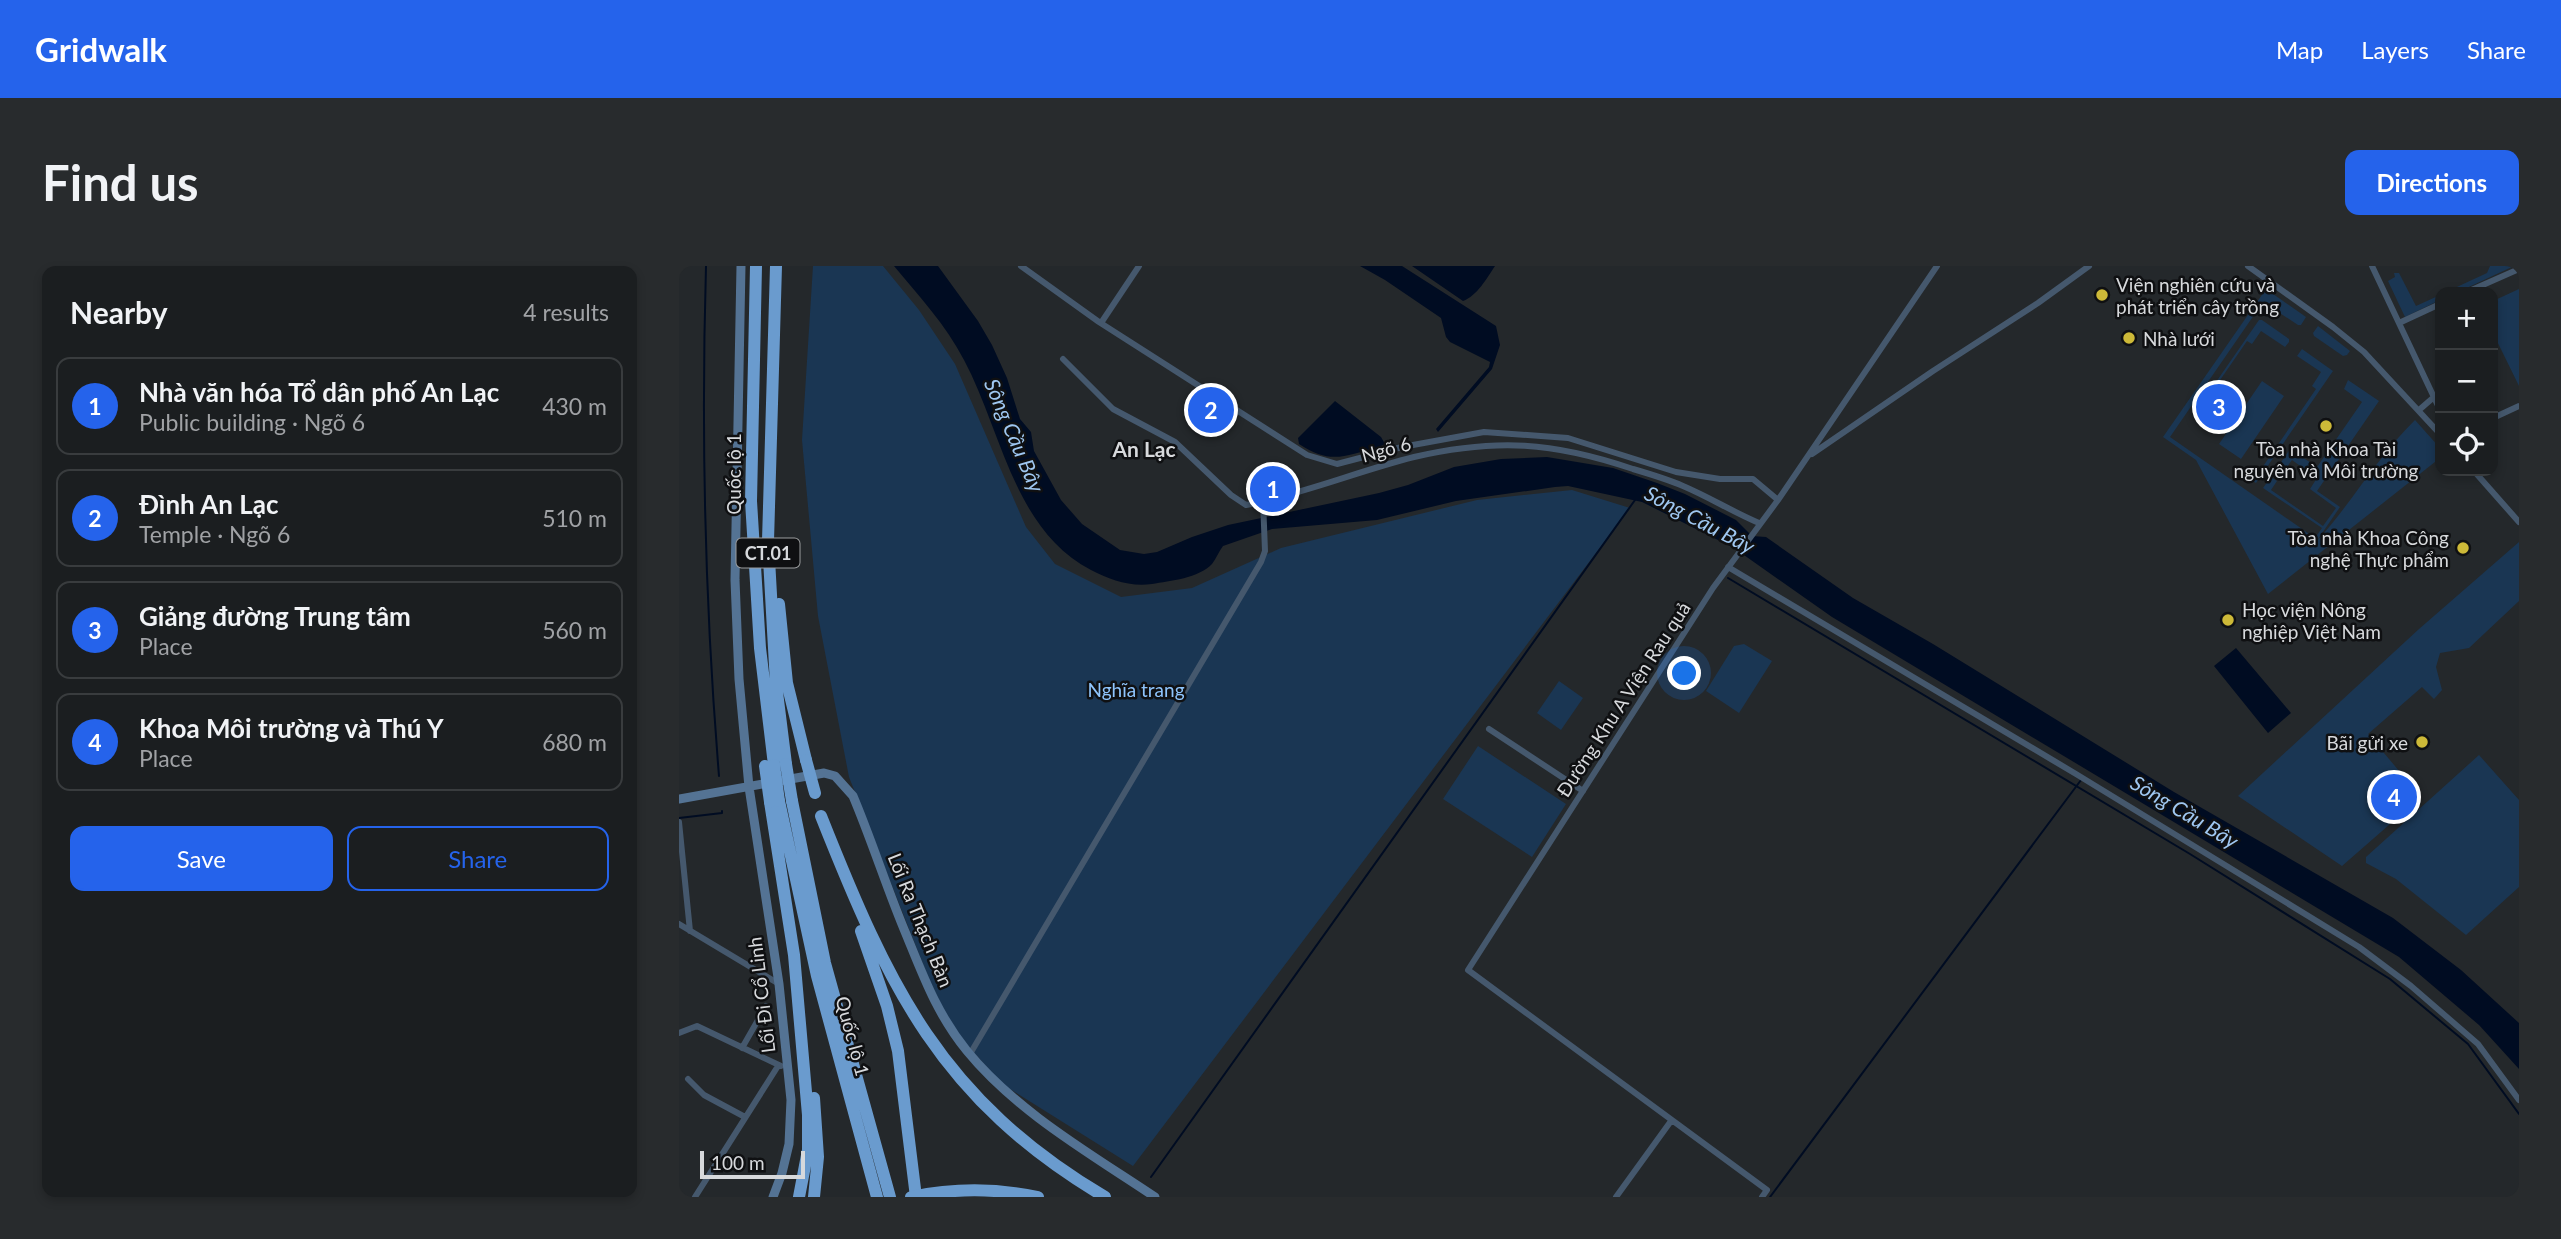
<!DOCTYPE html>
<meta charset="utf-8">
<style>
body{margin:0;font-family:Lato,sans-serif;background:#282b2d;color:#f1f3f6}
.controls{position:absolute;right:21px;top:21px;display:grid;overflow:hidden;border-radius:14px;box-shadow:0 4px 10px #0003}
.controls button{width:63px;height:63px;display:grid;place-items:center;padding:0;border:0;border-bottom:2px solid #393c3e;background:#1b1e20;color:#f1f3f6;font:35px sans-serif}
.scale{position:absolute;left:21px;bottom:18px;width:105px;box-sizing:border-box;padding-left:7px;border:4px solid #d7d9dc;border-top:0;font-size:19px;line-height:24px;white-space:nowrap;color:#d7d9dc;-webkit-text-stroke:5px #0f1012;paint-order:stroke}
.you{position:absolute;left:1006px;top:408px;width:24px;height:24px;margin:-18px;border:5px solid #fff;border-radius:50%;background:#1a73e8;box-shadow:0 0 0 10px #1a73e833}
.badge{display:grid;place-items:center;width:46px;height:46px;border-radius:50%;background:#2563eb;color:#fff;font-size:23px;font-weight:700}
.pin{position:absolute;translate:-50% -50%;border:4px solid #fff;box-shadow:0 2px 7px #0006}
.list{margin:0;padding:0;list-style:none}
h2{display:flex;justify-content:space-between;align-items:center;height:91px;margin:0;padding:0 28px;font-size:30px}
h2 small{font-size:23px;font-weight:400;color:#a0a2a5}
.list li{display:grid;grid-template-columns:46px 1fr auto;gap:21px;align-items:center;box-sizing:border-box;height:98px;margin:0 14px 14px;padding:0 14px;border:2px solid #393c3e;border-radius:14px}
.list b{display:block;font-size:26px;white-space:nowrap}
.list p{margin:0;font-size:23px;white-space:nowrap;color:#a0a2a5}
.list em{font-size:23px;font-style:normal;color:#a0a2a5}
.actions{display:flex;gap:14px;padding:21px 28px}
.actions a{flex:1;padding:16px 0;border:2px solid #2563eb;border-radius:14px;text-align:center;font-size:24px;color:#2563eb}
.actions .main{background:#2563eb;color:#fff}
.icon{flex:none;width:38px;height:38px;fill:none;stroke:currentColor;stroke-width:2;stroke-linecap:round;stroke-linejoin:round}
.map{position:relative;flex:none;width:1840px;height:931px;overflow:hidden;border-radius:14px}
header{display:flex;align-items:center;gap:42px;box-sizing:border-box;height:98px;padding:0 35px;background:#2563eb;color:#fff}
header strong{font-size:33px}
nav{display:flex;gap:38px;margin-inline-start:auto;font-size:24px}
.intro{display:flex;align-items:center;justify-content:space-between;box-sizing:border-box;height:168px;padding:0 42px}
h1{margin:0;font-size:49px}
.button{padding:18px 32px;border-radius:14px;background:#2563eb;color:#fff;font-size:24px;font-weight:700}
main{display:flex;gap:42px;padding:0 42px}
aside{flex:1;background:#1b1e20;border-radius:14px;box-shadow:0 4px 10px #0003}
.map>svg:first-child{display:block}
</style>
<header>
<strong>Gridwalk</strong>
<nav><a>Map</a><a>Layers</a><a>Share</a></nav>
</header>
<div class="intro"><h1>Find us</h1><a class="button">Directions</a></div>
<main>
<aside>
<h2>Nearby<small>4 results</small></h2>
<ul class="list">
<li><span class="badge">1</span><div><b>Nhà văn hóa Tổ dân phố An Lạc</b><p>Public building · Ngõ 6</p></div><em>430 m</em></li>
<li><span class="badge">2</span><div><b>Đình An Lạc</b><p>Temple · Ngõ 6</p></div><em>510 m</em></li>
<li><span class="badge">3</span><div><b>Giảng đường Trung tâm</b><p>Place</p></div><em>560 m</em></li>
<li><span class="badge">4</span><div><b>Khoa Môi trường và Thú Y</b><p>Place</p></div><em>680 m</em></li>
</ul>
<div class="actions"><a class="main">Save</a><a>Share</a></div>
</aside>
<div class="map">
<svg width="1840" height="931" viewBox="0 0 1840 931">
<rect width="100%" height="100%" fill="#24282b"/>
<path fill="#1a3653" d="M134,0H204L240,44L276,98L347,261L376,298L442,331L513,322L602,282L798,234L893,224L951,242L454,900L323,818L274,763L251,716L170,511L139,350L123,174Z
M1811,0H1835L1779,26H1767L1808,7Z
M1715,7H1720L1737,40L1761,29V34L1726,51L1709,15L1716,11Z
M1587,23L1627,51L1622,59H1619L1584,36L1491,171L1636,272L1643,262L1584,222L1592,211L1598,215L1592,224L1644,260L1657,242L1631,223L1638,212L1613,194L1600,212L1594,208L1611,183L1638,201L1683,136L1665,123L1669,114L1700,135L1638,225L1661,241L1637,276C1673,237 1698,191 1736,154L1761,182V192L1589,328L1517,194L1484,171Z
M1840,23V120L1814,67V35Z
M1580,54H1583L1610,73V76L1606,81L1582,65L1573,78L1568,75L1539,117L1537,116Z
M1639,60L1671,85L1668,89L1664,90L1635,70L1634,67Z
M1623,83L1654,105L1577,217L1574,215L1637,123L1633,120L1642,106L1618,90Z
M1583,115L1605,130L1562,193L1540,178Z
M1840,276V335L1790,382L1761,387L1757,401L1763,424L1755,433L1743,421L1689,468L1742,531L1663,600L1559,530L1740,363Z
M1065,378L1093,395L1060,447L1027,425L1055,380Z
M880,415L904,432L882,464L858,447Z
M799,480L887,538L853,591L764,533Z
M1800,489L1840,534V621L1787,669L1717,613L1687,597V591Z"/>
<path fill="#000c22" d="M215,0H259L299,55L313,79L328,112L341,153L352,166L355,185L382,234L403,258L441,284L465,288L478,286L513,271L549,259L700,227L729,219L775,201L822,193L868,191L934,202L978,217L1006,228L1057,254L1073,270L1087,271L1174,332L1254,378L1495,526L1714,652L1782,704L1840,757V803L1800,759L1720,691L1153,351L1055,282L963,236L889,220L876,221L777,235L698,254L593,263L544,280C540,285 537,293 533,298C520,312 491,315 473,318C451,321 431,314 412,304C334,263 323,165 285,94C267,59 240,30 215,0Z
M681,0H723L817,60L821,79L813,103L759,166L757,163L810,101L811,96L771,76L767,71L762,52L706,14Z
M733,0H816C808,12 798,30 784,35Z
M656,135L702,171L706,178L700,181C665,190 652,199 620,178L619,172Z
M1557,382L1612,447L1589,467L1535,400Z"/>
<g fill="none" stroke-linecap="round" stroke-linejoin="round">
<path stroke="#000c22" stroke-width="2" d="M27,0C22,170 26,340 40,510
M1049,312L1511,588L1711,713L1789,778L1840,848
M0,552L43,547V545
M472,911L956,234
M1091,931L1402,514"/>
<path stroke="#45586d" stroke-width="6" d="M342,0L420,56L628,189L658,198L723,181L805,166L889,172L997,206L1041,213H1074L1099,234
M1569,0L1654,61L1685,86L1761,168
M1693,0L1761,144
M1788,26L1840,3
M422,57L460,0
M1720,57L1761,38
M384,93L434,143L496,176L552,229L567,239C624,228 679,205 735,191C818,172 874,176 954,203C971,208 988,213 1004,220C1030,231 1054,246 1080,257
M1740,144L1755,131
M1814,152L1840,140
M1133,188L1254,105L1359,37L1410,0
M1795,205L1840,256
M1049,301L1397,508L1680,681L1732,720L1799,778L1840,834
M810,463L904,525
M0,556L11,665
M0,658L100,718
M0,767L18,760L102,800
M63,782L87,740
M291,788L582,296L586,285L584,234
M9,813L25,829L66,851
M16,931L99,800
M937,931L992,855
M1083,931L1088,924L789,704L1034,322L1099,234L1258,0"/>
<path stroke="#547394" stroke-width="9" d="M62,0L56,314L60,413L70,521L100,718L112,834L110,878L103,907L94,931
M0,533L145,507L156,510L174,530C193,575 208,623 227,668C245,712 258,748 288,785C338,846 412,888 476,931"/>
<path stroke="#6a9bce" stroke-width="12" d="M77,0L72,235L81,382L95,499
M97,0L89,275L97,418L107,498
M100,338L108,417L127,494
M100,535L138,710L198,931
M113,535L146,697L211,931
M91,536L115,689L129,849V884L120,931
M142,550C210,721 261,833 426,931
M182,665L208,740L219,785L237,931
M135,931L139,891L135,832"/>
<path stroke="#6a9bce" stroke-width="12" d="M127,494L136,527
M107,498L113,535
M95,499L100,535
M86,500L91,536
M232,931C275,922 316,922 359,931"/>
</g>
<g fill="#cdb938" stroke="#0f1012" stroke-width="2.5">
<circle cx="1423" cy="29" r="7"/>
<circle cx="1450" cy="72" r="7"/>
<circle cx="1647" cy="160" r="7"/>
<circle cx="1784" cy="282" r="7"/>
<circle cx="1549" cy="354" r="7"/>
<circle cx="1743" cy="476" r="7"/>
</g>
<g text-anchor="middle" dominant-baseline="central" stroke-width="5" stroke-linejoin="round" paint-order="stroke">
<rect fill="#0f1012" stroke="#9b9d9f" stroke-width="2" x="57.5" y="272.5" width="63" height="29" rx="5"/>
<g font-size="18" font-weight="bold" fill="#d7d9dc">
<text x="89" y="287">CT.01</text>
</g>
<g font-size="19" fill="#d7d9dc" stroke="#0f1012" text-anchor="start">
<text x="1437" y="18">Viện nghiên cứu và<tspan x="1437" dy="22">phát triển cây trồng</tspan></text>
<text x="1464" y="72">Nhà lưới</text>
<text x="1647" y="182" text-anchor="middle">Tòa nhà Khoa Tài<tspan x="1647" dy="22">nguyên và Môi trường</tspan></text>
<text x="1770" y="271" text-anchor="end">Tòa nhà Khoa Công<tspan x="1770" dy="22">nghệ Thực phẩm</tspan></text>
<text x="1563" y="343">Học viện Nông<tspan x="1563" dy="22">nghiệp Việt Nam</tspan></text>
<text x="1729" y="476" text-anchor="end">Bãi gửi xe</text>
</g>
<g font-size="19" fill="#d7d9dc" stroke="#0f1012">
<text transform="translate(707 183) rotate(-15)">Ngõ 6</text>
<text transform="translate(54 208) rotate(-90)">Quốc lộ 1</text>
<text transform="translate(944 433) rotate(-57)">Đường Khu A Viện Rau quả</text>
<text transform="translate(242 654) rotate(68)">Lối Ra Thạch Bàn</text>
<text transform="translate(82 729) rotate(-97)">Lối Đi Cổ Linh</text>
<text transform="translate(174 770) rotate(75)">Quốc lộ 1</text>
</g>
<g font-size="19" fill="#8ec4fc" stroke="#0f1012">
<text x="457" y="423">Nghĩa trang</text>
</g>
<g font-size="21" font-style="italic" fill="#9fc7f1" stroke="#0f1012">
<text transform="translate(336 169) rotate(67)">Sông Cầu Bây</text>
<text transform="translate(1021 253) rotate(28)">Sông Cầu Bây</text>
<text transform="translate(1506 545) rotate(31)">Sông Cầu Bây</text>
</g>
<g font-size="21" font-weight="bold" fill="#d7d9dc" stroke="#0f1012">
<text x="465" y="182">An Lạc</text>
</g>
</g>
</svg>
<div class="controls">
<button>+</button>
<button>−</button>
<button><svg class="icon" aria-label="locate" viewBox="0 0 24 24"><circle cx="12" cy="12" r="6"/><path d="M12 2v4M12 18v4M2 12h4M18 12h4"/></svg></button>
</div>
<div class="scale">100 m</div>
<div class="you"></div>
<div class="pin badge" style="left:594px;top:223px">1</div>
<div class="pin badge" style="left:532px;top:144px">2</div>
<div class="pin badge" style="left:1540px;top:141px">3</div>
<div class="pin badge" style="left:1715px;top:531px">4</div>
</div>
</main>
